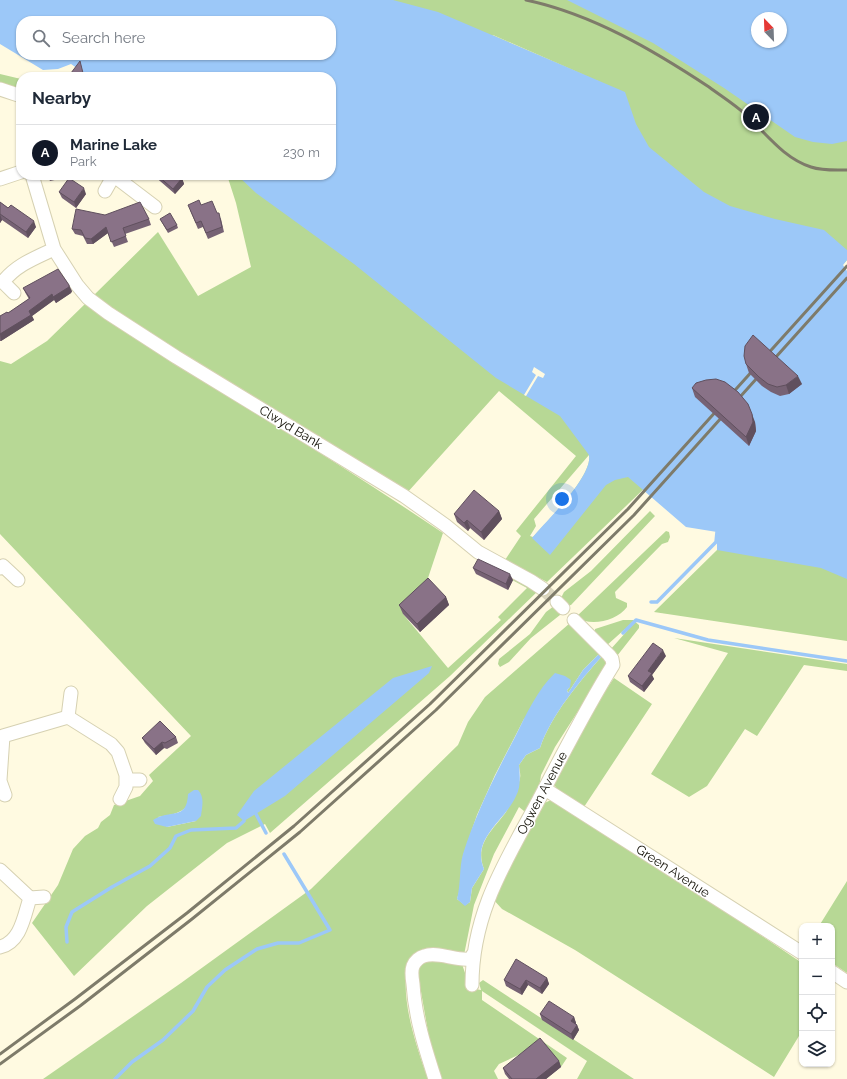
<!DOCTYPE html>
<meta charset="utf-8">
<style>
body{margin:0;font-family:Raleway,sans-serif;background:#f6f6f7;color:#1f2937}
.controls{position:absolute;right:12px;bottom:12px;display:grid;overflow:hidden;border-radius:8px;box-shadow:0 1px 3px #0004}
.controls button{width:36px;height:36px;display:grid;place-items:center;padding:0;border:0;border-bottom:1px solid #e0e1e3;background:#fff;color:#1f2937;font:20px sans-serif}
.compass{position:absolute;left:751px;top:12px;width:36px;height:36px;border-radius:50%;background:#fff;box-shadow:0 1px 3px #0004;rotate:337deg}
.you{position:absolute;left:562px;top:499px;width:14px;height:14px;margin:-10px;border:3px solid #fff;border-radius:50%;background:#1a73e8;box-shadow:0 0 0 6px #1a73e833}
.badge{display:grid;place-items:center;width:26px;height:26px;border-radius:50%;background:#111827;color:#fff;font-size:13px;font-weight:700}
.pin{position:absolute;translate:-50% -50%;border:2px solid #fff;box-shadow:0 1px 4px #0006}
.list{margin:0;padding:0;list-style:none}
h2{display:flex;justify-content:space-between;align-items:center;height:52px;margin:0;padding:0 16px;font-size:17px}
h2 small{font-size:13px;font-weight:400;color:#747a83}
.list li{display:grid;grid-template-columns:26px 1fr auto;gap:12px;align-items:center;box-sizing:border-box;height:56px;padding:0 16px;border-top:1px solid #e0e1e3}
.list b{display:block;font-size:15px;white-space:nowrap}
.list p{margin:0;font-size:13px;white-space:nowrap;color:#747a83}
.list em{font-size:13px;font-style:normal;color:#747a83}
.icon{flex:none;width:22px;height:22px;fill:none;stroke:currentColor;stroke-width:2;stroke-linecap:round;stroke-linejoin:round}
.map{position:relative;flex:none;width:847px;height:1079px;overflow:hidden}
.search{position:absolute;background:#fff;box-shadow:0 1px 3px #0004;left:16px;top:16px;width:320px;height:44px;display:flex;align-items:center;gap:10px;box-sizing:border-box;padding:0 14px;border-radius:16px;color:#747a83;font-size:15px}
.panel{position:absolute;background:#fff;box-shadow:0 1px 3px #0004;left:16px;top:72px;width:320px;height:108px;border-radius:16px}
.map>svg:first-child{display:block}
</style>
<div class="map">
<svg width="847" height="1079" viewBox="0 0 847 1079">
<rect width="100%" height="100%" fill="#fffae1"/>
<path fill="#b7d895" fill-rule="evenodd" d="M393,0H847V260L831,278L331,77V21ZM757,18H781V42H757ZM492,35H493L598,81Z
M0,74L21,79V90L0,83Z
M227,175H289L652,481L547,582L505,560L521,536L516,531L576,456L499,391L406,494L112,310L94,295L158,232L198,296L251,267L236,203ZM589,455C593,476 547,521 533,537L530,536L536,526L534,519Z
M86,303C204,382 326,454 443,533L422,596L403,614L448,668L501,620L498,617L527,588L501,574L503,569L539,590L450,676L270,833L265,824L227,843L147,906L74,976L32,923L58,885L73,849L85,836L98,828L101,822L110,815L114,805L140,796L153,781L149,775L191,736L0,534V361L11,364L47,341ZM187,801L196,821L167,827L158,817C169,815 181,814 188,805Z
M650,511L655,516L571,605L566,606L560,600L564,592L591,571Z
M666,531L669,532L670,537L668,542L662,544L615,592L616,598L627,603V607C617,621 590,627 576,617Z
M717,532L847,543V641L654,612L717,550Z
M554,606L561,613L560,615L531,638L509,662L500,667L498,664L499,659L530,634L546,612Z
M623,620H633L639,625V628L617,656L610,650L627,631L625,629L606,646L595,634V629Z
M570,623L601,652L583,670L568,693L567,690L570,687L524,719L495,775L477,815L463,856L461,886L457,899L465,905L470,902L472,888L484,869C474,844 493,830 506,812C510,806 519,785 520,778C521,774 519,769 519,765L526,755L540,748C551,715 580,681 603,655L609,659L604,672L597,679L591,691L555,747L541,775L539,788L527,810L524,811L519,807L494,854L474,905L464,955L431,950L407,967C401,1002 416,1045 428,1079H43L181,983L311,889L458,745L468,722L485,697Z
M674,638L847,664V671L804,665L757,736L745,729L707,786L689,797L651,774L728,653Z
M614,678L652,704L584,807L557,789L553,783L597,703Z
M549,801H553L677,879L802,963V1031L774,1077L575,950L502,909L492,898L542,804Z
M847,881V973L832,963V926H819Z
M425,958L462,964L470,988L481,990L479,983L483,980L634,1079H577L587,1061L482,991V1000L567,1058L561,1067L542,1044L499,1064L494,1071L498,1079H441L430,1043L417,969Z"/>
<path fill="#9cc8f8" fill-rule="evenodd" d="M0,0H393L438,12L625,92L636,124L649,147L704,192L730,206L775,219L824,230L847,250V260L843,265L847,271V579L821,568L717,550V532L686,527L628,477L615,480L606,485L550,555L532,538C547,520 593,476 589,455L560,416L496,378L354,264L256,193L237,175H331V77H90L71,64L58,69L43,70L0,44ZM21,21H331V55H21Z
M567,0H847V141L832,144L813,142L795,137L724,88L653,43ZM757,18H781V42H757Z
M601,652L603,655C580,681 551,715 540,748L526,755L519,765C520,775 521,787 516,796C505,821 471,838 484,869L472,888L470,902L465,906L457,899C461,884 459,868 463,854C476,813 495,775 515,737C526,715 537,690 555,673L565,676L571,680L570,687L567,690L568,693L583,670Z
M432,666L429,673L285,796L244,821L237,815L254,791L393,678Z
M194,790H198C205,797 202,807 201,816L196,821L167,827L155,824L153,820C170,809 187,821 188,794Z"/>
<path fill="#fffae1" d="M534,367L545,374L543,378L538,376L526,396L524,395L536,375L532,372Z"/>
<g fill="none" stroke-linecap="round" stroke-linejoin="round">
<path stroke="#9cc8f8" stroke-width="3.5" d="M651,602H657L716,542L717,532
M623,633L636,620L708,640L847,661
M256,814L266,833
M67,942L66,927L72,912L112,887L150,866L170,848L176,836L191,830L236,828L244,821
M115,1079L132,1062L163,1040L193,1011L207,987L225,970L257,949L278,943H299L330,930L284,854"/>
<path stroke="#dcd7c0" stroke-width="13" stroke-dasharray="13 6" stroke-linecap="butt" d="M543,589L557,602"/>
<defs>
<path id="street" d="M0,89L21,96
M32,175L54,249L77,285L88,298L108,313L176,357L404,496L445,525L478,552L531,581L543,589
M113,175L155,207
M0,179L21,172
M105,191L114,175
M14,293L3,282C16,265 35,258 54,249
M0,568L3,566L18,580
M557,602L563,608
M68,717L71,693
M0,780L3,736L68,717L111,744L118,752L126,775V787L120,799
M126,780H140
M0,781L5,795
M545,789L802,953
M0,870L30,898L44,897
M0,947C21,942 24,916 30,898
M832,972L847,982
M472,985C472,907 511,854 545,788C567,746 588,705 613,665L612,659L609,655L574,620
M435,1079C425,1048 415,1017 413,984C412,978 411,971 413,966C415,961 420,957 424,956C438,951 455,961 470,959L474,953"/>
</defs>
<use href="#street" stroke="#d6d1b2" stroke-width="15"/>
<use href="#street" stroke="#fff" stroke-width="13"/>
<path stroke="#7e7b6a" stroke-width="1" d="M526,0C592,14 653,50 709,87C721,96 734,104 745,114C766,133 783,158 811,167C823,171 835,170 847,170"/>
<path stroke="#7e7b6a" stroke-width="3" d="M526,0C592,14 653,50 709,87C721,96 734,104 745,114C766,133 783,158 811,167C823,171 835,170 847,170
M0,1054L75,999L187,913L294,826L430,704L628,509L847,266
M0,1064L80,1006L192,919L300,832L436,710L634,515L847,278"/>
</g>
<path fill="#766274" d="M47,175H67L68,177L50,181Z
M153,175H178L182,178L184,184L175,194Z
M59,192L86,194L76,208L62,198Z
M0,202L36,227L28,238L2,220L0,223Z
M201,205L217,213L221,219L224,232L208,239L203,227L198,229L190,210Z
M105,215L149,219L151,225L125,234L128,242L114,247L108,233L93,244H87L83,236L75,234L72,229Z
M160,219L177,225L178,228L168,233Z
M23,288L72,291L71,293L56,303L54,300L32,316L34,320L1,341H0V316L8,313L29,299L26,294Z
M746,364L802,384L789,394L780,396L771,392L762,386L749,373Z
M692,388L755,422L756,431L749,446L695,397Z
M499,511L502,519L484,540L470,528L468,531L457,522L454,514Z
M473,568L513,580L508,590L476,574Z
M446,597L449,605L420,632L403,614L399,605Z
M666,656L652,675L654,679L644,692L630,682L628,676Z
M176,737L178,743L167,749L164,748L156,755L145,743L142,738Z
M547,978L549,984L542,994L528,985L522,995L506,986L504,980Z
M540,1014L574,1017L576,1023V1024L577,1025L579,1030L573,1040L542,1020Z
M559,1061L561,1067L546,1079H509L505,1074L503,1068Z"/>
<path fill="#60505e" d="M182,178L184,184L175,194L173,189Z
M84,188L86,194L76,208L74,202Z
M0,214L2,220L0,223Z
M34,221L36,227L28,238L26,232Z
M106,227L108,233L93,244L91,239Z
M69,285L72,291L71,293L56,303L53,297Z
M52,294L54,300L32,316L34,320L1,341L0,334L29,311Z
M798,376L802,384L789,394L786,385Z
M752,414L755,422L756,431L749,446L746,437Z
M499,511L502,519L484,540L481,532Z
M467,520L470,528L468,531L464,523Z
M510,574L513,580L508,590L506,584Z
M446,597L449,605L420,632L417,624Z
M663,650L666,656L652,675L654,679L644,692L642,686L648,671Z
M162,742L164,748L156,755L154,749Z
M547,978L549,984L542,994L540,988Z
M526,980L528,985L522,995L520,989Z
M574,1017L576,1023L573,1027L571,1021Z
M577,1025L579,1030L573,1040L571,1034Z
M559,1061L561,1067L546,1079H536Z"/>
<path fill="#897287" stroke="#60505e" d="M80,61L84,77H68Z
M157,175H178L182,178L173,189Z
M69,178L84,188L74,202L59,192Z
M199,200L201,205L212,201L217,213H219L222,227L206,233L201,221L196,223L188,205Z
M0,202L8,208L11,205L34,221L26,232L0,214Z
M140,202L149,219L123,228L126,236L111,242L106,227L91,239L85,238L81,230L72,229L76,209L105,215Z
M170,213L177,225L167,230L160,219Z
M58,269L69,285V287L53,297L52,294L29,311L31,315L0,334V316L7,312L8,313L30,298L23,288Z
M753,335L798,376L786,385L777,387L768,384L759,377L746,364L744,356L745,346Z
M716,379L725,382L738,392L748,404L752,414L753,422L746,437L692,388L696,383L706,380Z
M474,490L499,511L481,532L467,520L464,523L454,514Z
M478,559L510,574L506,584L473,568Z
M428,578L446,597L417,624L399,605Z
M653,643L663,650L648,671L652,673L642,686L628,676Z
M160,721L176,737L165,743L162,742L154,749L142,738Z
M516,959L547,978L540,988L526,980L520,989L504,980Z
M549,1001L574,1017L571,1021L577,1025L571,1034L540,1014Z
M540,1038L559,1061L536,1079H512L503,1068Z"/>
<g text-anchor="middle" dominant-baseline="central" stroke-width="3" stroke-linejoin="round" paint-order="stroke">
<g font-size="13" fill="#131107" stroke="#fff">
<text transform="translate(291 427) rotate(31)">Clwyd Bank</text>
<text transform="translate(542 793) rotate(-62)">Ogwen Avenue</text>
<text transform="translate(673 871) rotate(33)">Green Avenue</text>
</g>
</g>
</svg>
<div class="controls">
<button>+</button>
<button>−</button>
<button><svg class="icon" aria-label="locate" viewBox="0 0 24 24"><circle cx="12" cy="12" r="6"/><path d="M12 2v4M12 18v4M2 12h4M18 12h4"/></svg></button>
<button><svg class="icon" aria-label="layers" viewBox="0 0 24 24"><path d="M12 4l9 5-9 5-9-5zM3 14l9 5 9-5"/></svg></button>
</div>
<svg class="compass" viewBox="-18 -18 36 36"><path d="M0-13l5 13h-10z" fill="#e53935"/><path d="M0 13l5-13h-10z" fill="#747a83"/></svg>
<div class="you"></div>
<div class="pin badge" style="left:756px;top:117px">A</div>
<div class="search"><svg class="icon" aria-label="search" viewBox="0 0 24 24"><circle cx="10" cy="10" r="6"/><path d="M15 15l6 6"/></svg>Search here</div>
<section class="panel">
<h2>Nearby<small></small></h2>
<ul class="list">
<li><span class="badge">A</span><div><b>Marine Lake</b><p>Park</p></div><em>230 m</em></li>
</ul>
</section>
</div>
